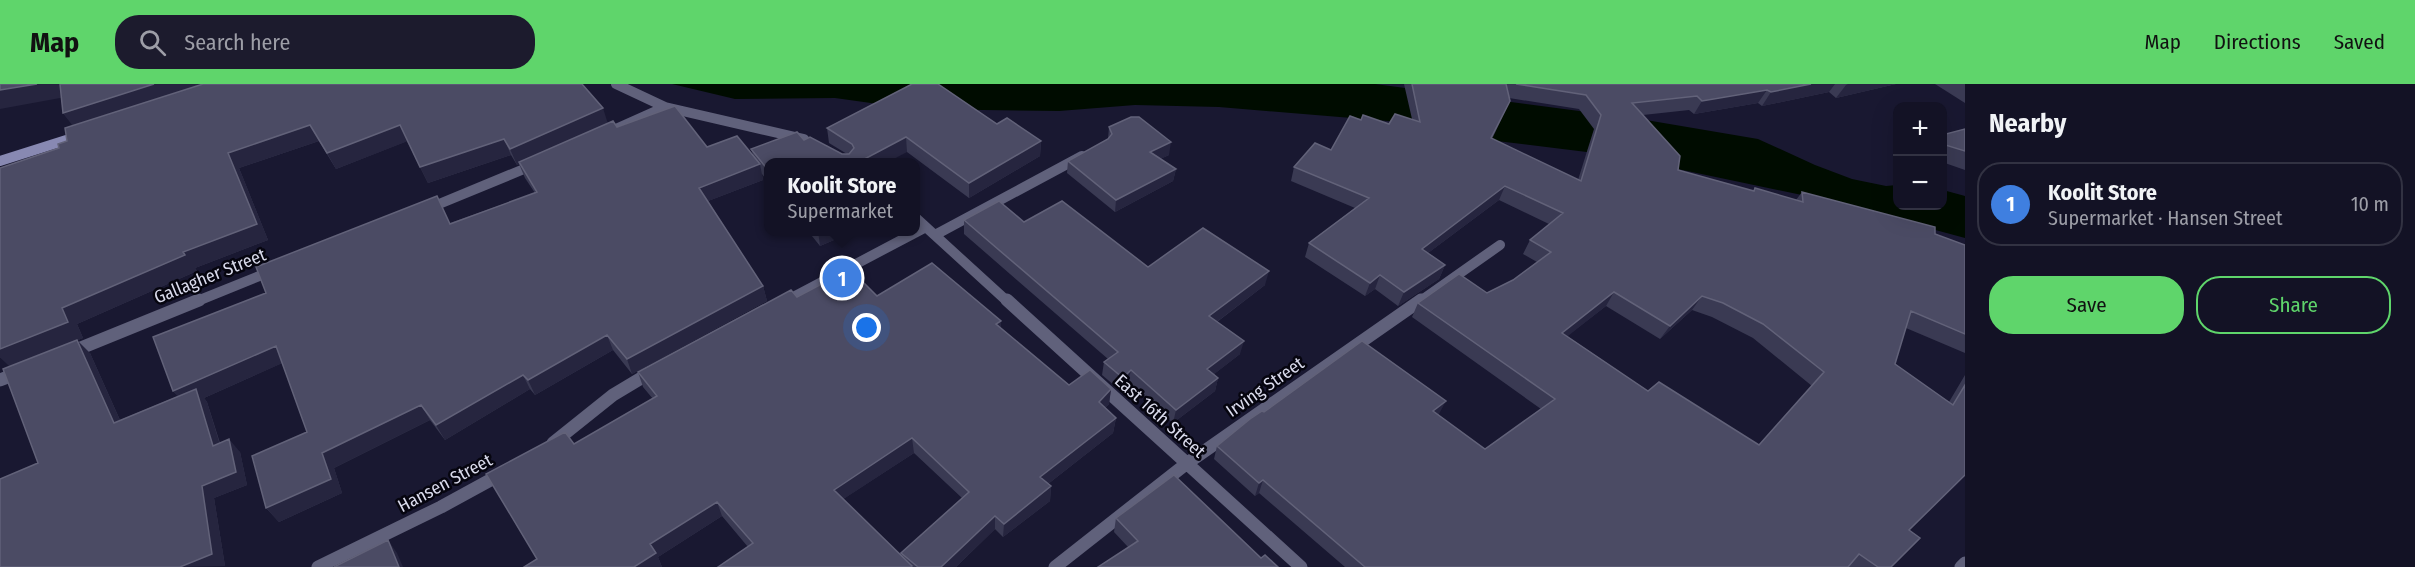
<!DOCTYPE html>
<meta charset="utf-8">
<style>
body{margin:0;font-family:"Fira Sans Condensed",sans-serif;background:#1c1b2d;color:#f1f3f6}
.controls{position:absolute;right:18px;top:18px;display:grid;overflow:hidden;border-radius:12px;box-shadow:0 6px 24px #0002}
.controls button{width:54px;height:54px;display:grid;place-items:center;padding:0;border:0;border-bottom:2px solid #323242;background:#131225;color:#f1f3f6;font:30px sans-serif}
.you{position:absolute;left:867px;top:244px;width:21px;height:21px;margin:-15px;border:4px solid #fff;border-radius:50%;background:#1a73e8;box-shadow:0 0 0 9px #1a73e833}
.badge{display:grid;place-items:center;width:39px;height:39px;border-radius:50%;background:#5fd56b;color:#fff;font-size:20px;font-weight:700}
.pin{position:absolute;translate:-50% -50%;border:3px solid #fff;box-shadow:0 2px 6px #0006}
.popup{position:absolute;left:764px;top:74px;width:156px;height:78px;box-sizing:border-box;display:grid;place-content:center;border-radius:12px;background:#131225;filter:drop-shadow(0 2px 4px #0005);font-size:20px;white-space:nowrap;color:#9d9ea7}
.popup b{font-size:22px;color:#f1f3f6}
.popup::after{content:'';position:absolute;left:50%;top:100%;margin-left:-12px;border:12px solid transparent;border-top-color:#131225}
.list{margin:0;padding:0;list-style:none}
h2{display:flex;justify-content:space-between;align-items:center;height:78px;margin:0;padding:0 24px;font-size:26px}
h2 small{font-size:20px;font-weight:400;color:#9d9ea7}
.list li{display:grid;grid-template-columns:39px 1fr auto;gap:18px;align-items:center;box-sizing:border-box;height:84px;margin:0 12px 12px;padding:0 12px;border:2px solid #323242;border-radius:24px}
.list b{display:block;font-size:22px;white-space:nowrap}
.list p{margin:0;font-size:20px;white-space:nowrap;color:#9d9ea7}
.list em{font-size:20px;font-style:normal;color:#9d9ea7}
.actions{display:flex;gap:12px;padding:18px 24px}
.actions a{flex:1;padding:14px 0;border:2px solid #5fd56b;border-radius:24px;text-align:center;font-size:21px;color:#5fd56b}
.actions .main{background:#5fd56b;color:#111}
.icon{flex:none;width:33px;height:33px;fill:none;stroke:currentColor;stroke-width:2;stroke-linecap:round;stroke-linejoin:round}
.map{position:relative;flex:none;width:1965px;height:483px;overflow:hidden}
header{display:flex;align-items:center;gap:36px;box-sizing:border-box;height:84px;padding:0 30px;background:#5fd56b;color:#111}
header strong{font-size:28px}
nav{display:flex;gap:33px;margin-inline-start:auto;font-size:21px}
.search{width:420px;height:54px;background:#1c1b2d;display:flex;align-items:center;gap:15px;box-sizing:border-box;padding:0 21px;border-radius:24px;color:#9d9ea7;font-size:22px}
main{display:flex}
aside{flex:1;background:#131225}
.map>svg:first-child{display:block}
</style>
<header>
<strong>Map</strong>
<div class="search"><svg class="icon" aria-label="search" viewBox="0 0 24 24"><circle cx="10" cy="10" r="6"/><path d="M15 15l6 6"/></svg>Search here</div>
<nav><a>Map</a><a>Directions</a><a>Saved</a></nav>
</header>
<main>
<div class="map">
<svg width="1965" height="483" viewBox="0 0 1965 483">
<rect width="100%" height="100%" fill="#191831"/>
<path fill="#000c00" d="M672,0H1375L1640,35L1758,55L1815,81L1852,95L1886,102L1897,101L1898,122H1942L1943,106L1965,112V154L1821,115L1611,71L1472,54L1388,37L1219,23L1135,21L1059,27L914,25L835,14L735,15Z"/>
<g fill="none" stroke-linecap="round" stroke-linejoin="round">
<path stroke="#60617b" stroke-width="10" d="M616,0L665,23L804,55
M618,44L665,23
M427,125L536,80
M916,134L1008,218
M935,151L1082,72
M195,218L274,186
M784,218L926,143
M1419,218L1500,161"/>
<path stroke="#60617b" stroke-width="13" d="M1007,216L1301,483
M782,219L787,216
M71,268L199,216
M0,296L21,288
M553,359L613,311L653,287
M318,483L441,423L505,388
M1055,483L1186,380L1421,216
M1961,483L1965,479"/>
<path stroke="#8889b2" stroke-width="10" d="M0,77L82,51"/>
</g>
<path fill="#3a3a53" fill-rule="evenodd" d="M0,0L607,40L707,63L753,71L751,65L804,56L842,70H847L829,59L827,44L997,40L1041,57L1040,72L969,114L907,68L768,78V98L762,90L763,96L708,117L763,202L767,217L632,290L613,266L535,311L530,305L445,356L430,336L334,384L342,409L279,438L266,424L307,348L282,279L204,314L207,318L220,359L240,368L247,401L214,414L225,482L38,379L10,282L0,273V84L59,64L67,57L73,41L63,29L61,14ZM319,57L336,85L407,57L428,99L511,71L517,81L519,80L525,94L535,109L450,139L173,307L178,312L120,336L90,269L38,272L83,254L77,240L197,187L195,184L268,156L239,84Z
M1404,0H1896L1836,14L1829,8L1762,22L1758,19L1694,30L1689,26L1643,31L1678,86L1753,107L1755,104L1796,116L1802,108L1935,150L1965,161V269L1906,244L1895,280L1949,318L1965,291V391L1909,446L1891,483H1345L1259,409L1255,412L1214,375L1217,362L1264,328L1439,330L1438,331L1485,365L1541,325L1412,233L1418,219L1487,209L1513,196L1537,178L1523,170L1530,156L1549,140L1499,116L1428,169L1445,181L1439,195L1398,222L1375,205L1365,212L1305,173L1309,159L1355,124L1291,97L1294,83L1331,66L1361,36L1389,40L1412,35ZM1509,14L1579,25L1594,45L1578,96L1492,55L1510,17ZM1606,222L1660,255L1692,226L1712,233L1753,254L1812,302L1759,361L1648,307L1567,252Z
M1935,0H1965V19Z
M1109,43L1169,71L1160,75L1176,85L1173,97L1115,128L1067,89L1068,77L1108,55Z
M1965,45V86L1942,78V51Z
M964,136L1024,138L1148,183L1265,201L1217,238L1240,270L1214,290L1218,294L1215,307L1173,339L1128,299L1121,307L1102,291L1104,278L1108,275L964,150Z
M808,147H855L820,162Z
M877,212L1001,244L1069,301L1111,305L1109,320L1105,324L1116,334L1113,349L1048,400L1051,402L1050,417L1003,453L995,445L956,483H718L748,463L722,432L658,473L662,483H524L537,475L574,360L653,315L643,303L638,288L797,213ZM914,369L962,414L901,469L902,472L843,415Z
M1116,434L1261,474L1128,463L1114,448Z"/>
<path fill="#26253f" d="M37,0H62L71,12L0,25V6Z
M154,0H214L75,45L63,29Z
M1811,0H1835L1829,8L1762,22L1771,8Z
M1848,0H1896L1836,14L1846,1Z
M1767,6L1758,19L1694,30L1702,17Z
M603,24L608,40L517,81L510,65Z
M310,41L319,57L239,84L268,156L195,184L197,187L77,240L83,254L10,283L0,273V264L62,224L228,69Z
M400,41L408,57L336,85L327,69Z
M906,53L907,68L888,78H859Z
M504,55L511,71L428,99L420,83Z
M1041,57L1040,72L969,114V99Z
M1171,58L1169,71L1148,81L1150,68Z
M760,80L763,96L703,119L699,104Z
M1176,85L1173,97L1115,128L1116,116Z
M1505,102L1499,116L1416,178L1422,165Z
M818,147H855L820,162Z
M1445,181L1439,195L1398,222L1404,208Z
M1269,187L1265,201L1206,246L1209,232Z
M1380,191L1375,205L1365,212L1370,199Z
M763,202L767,217L632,290L627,275Z
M1614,208L1606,222L1554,263L1562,249Z
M1702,212L1692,226L1660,255L1670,242Z
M1001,237V252L996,240Z
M607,251L613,266L535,311L528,296Z
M77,256L90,269L127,352L114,339Z
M1244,257L1240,270L1204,298L1207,285Z
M276,262L287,277L204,314L207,318L224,374L213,362L186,322L173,307Z
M1131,286L1128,299L1121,307L1123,294Z
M523,291L530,305L445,356L436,341Z
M1218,294L1215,307L1173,339L1176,326Z
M1111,305L1109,320L1097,333L1099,318Z
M1446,317L1439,330L1427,341L1433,327Z
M421,321L430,336L334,384L342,409L279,438L266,424L322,369Z
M1116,334L1113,349L1039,407L1040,393Z
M912,354L914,369L836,420L834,406Z
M229,355L240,368L247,401L214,414L225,482L180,483L202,402Z
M1263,396L1259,409L1255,412L1259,399Z
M1051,402L1050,417L1003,453L1004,440Z
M717,418L722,432L658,473L662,483H634L650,460Z
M995,432V445L956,483H941Z
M388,456L397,469L403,483H399Z"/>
<path fill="#4b4b64" stroke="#626279" stroke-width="1.5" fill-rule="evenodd" d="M0,0H37L0,6Z
M60,0H154L63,29Z
M203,0H582L603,24L510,65L504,55L420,83L400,41L327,69L310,41L228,69L257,140L183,168L185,171L62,224L68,238L0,265V84L59,64L58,60L67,57L65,44Z
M912,0H938L997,40L1007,34L1041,57L969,99L906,53L859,78H768V86L751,65L797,48L804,56L810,53L842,70H849L854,64L852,60L827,44Z
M1412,0H1506L1510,17L1491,54L1581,97L1601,31L1586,11L1516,0H1811L1771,8L1767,6L1702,17L1697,12L1632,19L1680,72L1678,86L1754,107L1755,104L1803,118L1802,108L1935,143V150L1965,161V250L1911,227L1895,280L1953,321L1965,301V391L1909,446L1920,454L1891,483H1878L1859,470L1848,483H1365L1263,396L1259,399L1217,362L1250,335L1262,327L1264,328L1362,257L1446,317L1433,327L1485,365L1555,315L1418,219L1459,190L1487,209L1513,196L1551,168L1530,156L1563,129L1505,102L1422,165L1445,181L1404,208L1380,191L1370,199L1309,159L1369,114L1294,83L1315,59L1331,66L1350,32L1361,36L1363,31L1389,40L1395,30L1420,38ZM1614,208L1670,242L1702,212L1723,219L1763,240L1824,288L1759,361L1659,298L1648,307L1562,249Z
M675,22L707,63L737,52L760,80L699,104L763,202L627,275L607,251L528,296L523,291L436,341L421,321L322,369L331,395L266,424L252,372L307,348L276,262L173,307L153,253L266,209L256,183L437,112L450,140L537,108L519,78L613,37L617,43Z
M1131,33H1139L1171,58L1150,68L1176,85L1116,116L1068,77L1108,55L1112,50L1109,43Z
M1965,45V67L1942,60V51Z
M999,117L1024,138L1062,117L1148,183L1203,144L1269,187L1209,232L1244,257L1207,285L1218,294L1176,326L1131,286L1123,294L1104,278L1118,268L964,136Z
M932,179L1001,237L996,240L1069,301L1090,286L1111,305L1099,318L1116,334L1040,393L1051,402L1004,440L995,432L941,483H918L901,469L969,408L912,354L834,406L912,482L911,483H718L753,459L717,418L650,460L656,469L634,483H524L537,475L486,390L565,348L574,360L657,312L638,288L791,206L797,213L850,185L877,212Z
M77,256L114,339L196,305L213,362L229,355L236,388L202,402L212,470L180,483H0V395L38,379L3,285Z
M1174,391L1261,474L1265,471L1278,483H1098L1138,457L1116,434Z
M388,456L399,483H334Z"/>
<g text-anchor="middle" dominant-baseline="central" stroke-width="5" stroke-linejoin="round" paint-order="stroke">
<g font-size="18" fill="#dadbec" stroke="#06050f">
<text transform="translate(210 192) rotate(-22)">Gallagher Street</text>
<text transform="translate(1265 303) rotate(-35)">Irving Street</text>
<text transform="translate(1160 332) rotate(42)">East 16th Street</text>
<text transform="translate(445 399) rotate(-28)">Hansen Street</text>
</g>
</g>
</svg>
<div class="controls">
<button>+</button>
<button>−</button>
</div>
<div class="you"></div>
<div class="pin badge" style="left:842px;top:194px;background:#3f7fe0">1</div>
<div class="popup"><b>Koolit Store</b>Supermarket</div>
</div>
<aside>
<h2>Nearby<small></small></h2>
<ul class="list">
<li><span class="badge" style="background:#3f7fe0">1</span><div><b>Koolit Store</b><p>Supermarket · Hansen Street</p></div><em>10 m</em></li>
</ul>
<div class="actions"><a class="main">Save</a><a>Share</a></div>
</aside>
</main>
